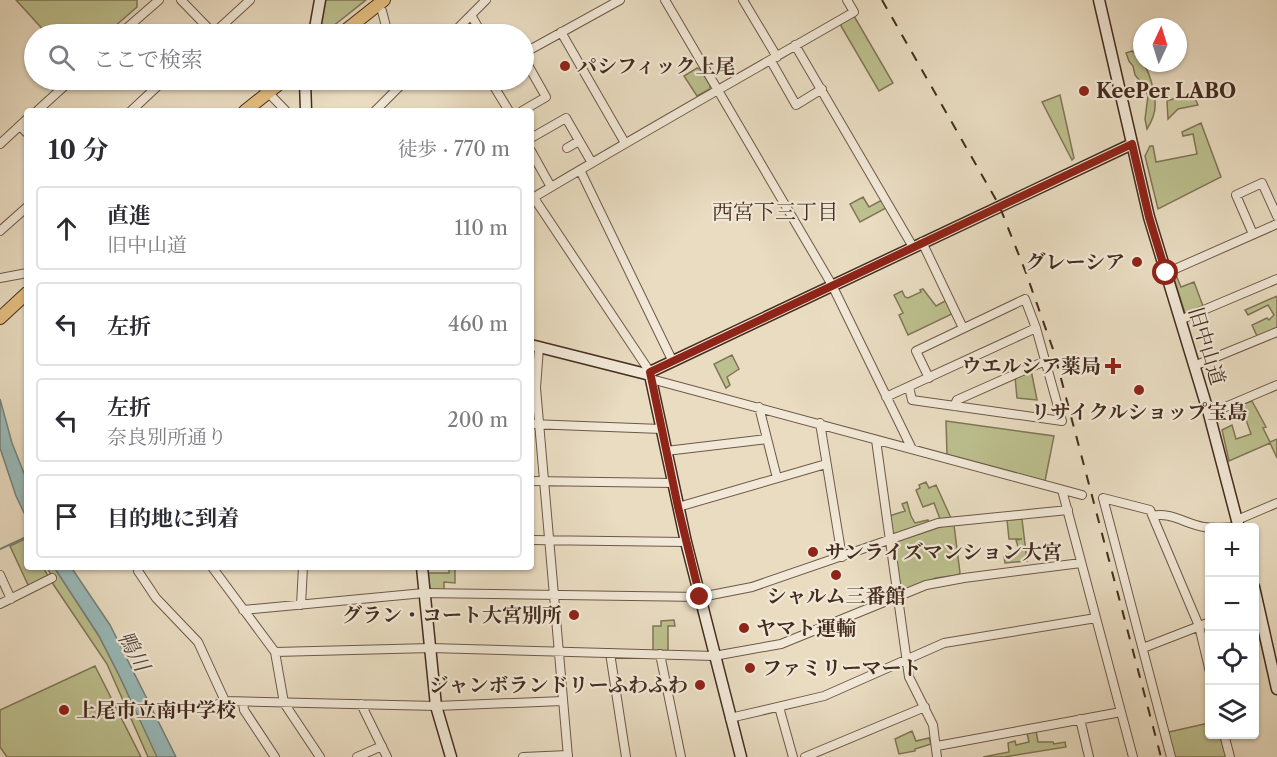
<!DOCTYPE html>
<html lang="ja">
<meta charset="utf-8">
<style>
body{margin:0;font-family:"Libre Caslon Text","Noto Serif JP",serif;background:#f2f2f3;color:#2b2b33}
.controls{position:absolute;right:18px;bottom:18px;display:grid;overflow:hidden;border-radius:6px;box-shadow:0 2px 4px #0004}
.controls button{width:54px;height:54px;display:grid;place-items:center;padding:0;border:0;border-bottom:2px solid #e1e1e2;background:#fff;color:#2b2b33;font:30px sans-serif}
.compass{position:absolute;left:1133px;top:18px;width:54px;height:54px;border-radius:50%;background:#fff;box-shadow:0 2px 4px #0004;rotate:4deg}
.stop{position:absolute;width:18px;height:18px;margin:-14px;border:4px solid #8f2418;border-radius:50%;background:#fff}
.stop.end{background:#8f2418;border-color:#fff;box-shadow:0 2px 6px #0008}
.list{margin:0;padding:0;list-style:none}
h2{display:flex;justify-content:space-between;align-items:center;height:78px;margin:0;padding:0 24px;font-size:26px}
h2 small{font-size:20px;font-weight:400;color:#7c7c81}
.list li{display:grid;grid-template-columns:39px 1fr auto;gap:18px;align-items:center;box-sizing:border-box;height:84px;margin:0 12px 12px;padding:0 12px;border:2px solid #e1e1e2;border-radius:6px}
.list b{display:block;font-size:22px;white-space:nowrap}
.list p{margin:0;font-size:20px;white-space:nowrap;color:#7c7c81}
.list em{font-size:20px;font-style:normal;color:#7c7c81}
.icon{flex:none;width:33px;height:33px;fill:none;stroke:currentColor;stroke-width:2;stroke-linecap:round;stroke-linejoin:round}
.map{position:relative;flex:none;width:1277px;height:757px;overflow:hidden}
.search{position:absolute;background:#fff;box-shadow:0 2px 4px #0004;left:24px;top:24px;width:510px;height:66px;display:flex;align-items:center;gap:15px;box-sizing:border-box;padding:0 21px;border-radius:33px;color:#7c7c81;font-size:22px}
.panel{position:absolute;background:#fff;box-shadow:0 2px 4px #0004;left:24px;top:108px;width:510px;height:462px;border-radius:6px}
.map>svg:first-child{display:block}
</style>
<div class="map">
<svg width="1277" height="757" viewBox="0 0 1277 757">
<rect width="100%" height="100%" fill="#e9dcc1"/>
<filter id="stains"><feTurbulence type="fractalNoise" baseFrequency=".00333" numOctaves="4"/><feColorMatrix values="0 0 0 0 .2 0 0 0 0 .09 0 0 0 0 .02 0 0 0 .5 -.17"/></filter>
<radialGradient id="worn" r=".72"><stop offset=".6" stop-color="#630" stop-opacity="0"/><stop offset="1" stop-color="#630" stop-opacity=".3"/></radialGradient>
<path fill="#bcbf8e" stroke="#807656" stroke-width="1.5" d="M16,0H137V7L106,34H47Z
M324,0H366L323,34H318Z
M854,16L893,83L879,91L841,26V23Z
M1132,51C1146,58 1154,86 1155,102C1156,112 1152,121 1147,129L1145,119L1148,96L1144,86L1135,75L1133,66L1129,61L1126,53Z
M697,68L700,69L710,85V89L697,96L684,76Z
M1190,93L1193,94L1198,105L1178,109L1168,119L1167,101Z
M1060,95L1074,158L1072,160L1042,102Z
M1201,123L1221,177L1158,209L1145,156L1150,146H1153L1156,162L1197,154L1193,134L1183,136L1182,132Z
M863,197L869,207L882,200L886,208L860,222L850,204Z
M1176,275L1181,287L1194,282L1203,306L1185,313L1174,279Z
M923,289L936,306L947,300L954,313L908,335L899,315L903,313L894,295L902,291L905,297L908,298L921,292L920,290Z
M1277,296V329L1257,336L1252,325L1267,318L1269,320L1274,315L1268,305L1248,315L1245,310Z
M732,355L739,369L727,377L730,385L726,388L714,364Z
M1031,370L1037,400L1017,398L1015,377Z
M1252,401L1266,427L1263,428L1270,442L1277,439V458L1270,443L1229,461L1222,430L1232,425L1236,439L1251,434L1241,405Z
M946,421L1054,436L1045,481L947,455Z
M926,482L929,488L936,485L951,518L940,519L934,503L923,507L916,490L920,488L919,485Z
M907,502L911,516L915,523L928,520L929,523L895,534L891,532L889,516L905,511L902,504Z
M1022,519L1027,561L1005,563L1004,556L1019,550L1016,540L1022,539H1009L1007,520Z
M954,525L960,573L958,575L936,578L903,590L900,589L893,545L895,542L940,527Z
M27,538V567H43L49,578L29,587L10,546Z
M47,567H54L99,636L119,675L158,757H148L107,664L51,581L52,577Z
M449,567H455V583L444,582V590H430L428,573H449Z
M674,620L675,626H668V651H653V626H661V621Z
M95,666L141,757H7L0,747V710Z
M1209,723L1210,734L1220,735L1226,757H1173L1167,734L1169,732Z
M912,731L916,741L929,738L931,744L915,749V751L899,754L895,739Z
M1036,731L1038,742H1053L1054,744L1065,742L1066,747L1004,757H983L1009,752L1008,743L1015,741L1016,745L1029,742L1027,733Z"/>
<path fill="#99bab9" stroke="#77817b" stroke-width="1.5" d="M0,399L12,443L27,481V519L16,496L0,448Z
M54,567H71L110,625L176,757H157L119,675L99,636Z"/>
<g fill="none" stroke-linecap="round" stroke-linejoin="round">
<path stroke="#77817b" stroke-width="2" d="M0,549L24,538"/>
<defs>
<path id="street" d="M181,0L214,34
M665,0L832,285L912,449
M743,0L777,57
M382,11L388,34
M471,15L482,34
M561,32L625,143
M120,34L159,0
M213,34L250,0
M452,34L486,0
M795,45L913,247
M524,53L620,0
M771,61L796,105L822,89
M256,80L286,111
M490,80L509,111
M37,111L71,80
M131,111L164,80
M375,111L406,80
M522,111L546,97L524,58
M20,126L27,133
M531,138L566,118L592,163
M0,144L27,119
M567,148L579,141
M531,151L551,187
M580,170L673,362
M534,198L650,372
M531,199C638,135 746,74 854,12L847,0
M0,231L27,207
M1253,234L1236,195L1262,183L1277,216
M922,242L963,328
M1166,273L1277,224
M0,278L27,273
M1180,320L1277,279
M1194,366L1277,332
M651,379L1082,495
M909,387L912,400L1062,421L1036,328L1025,299L916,351L929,378
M531,388H536L539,347
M536,388L568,757
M886,397L1036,328
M954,406L957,400L1045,361
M759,407L777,478
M1209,414L1277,385
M820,423L842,557
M531,424L661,429
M876,440L909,677L933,725L937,757
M666,451L767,439
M531,481L673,483
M1062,490L1133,757
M678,507L826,464
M1153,516C1169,511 1188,525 1204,527C1215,529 1228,527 1239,527
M1237,520L1277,503
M531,540L686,542
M138,567V571L156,598L198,642L225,701
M212,567L275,652L284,703L320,757
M0,575L11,599
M0,604L52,578
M301,605L303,567
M243,610L424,593L701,597L752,587L938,523L1068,510
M1143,648L1210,622
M275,652L431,648L714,656L781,644L926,585L964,578L1081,563
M610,653L626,757
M660,654L681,757
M243,702L244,710L275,757
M361,704L387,757
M211,707L225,701L436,706L563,701
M779,707L793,757
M730,718L824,696L944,643L1096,618
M1080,719L1089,757
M1224,734L1230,757
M937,746L1121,712
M357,757L382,746
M523,757L568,755
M805,757L925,707
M1171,757L1103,498L1150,510L1199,626L1210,672"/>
<path id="secondary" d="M1099,0L1149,217L1209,414L1239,528
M314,34L320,0
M305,80L306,111
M531,345L650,375
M650,375V372L1132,144
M650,375L686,542L741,757
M422,567L436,706L451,757
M1254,587L1277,689"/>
<path id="primary" d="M341,34L384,0
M245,111L284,80
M0,318L27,293"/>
</defs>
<use href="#street" stroke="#6d5848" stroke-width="10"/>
<use href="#secondary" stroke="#442c1f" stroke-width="13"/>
<use href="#primary" stroke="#442c1f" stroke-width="14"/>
<use href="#street" stroke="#f1e8d7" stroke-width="8"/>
<use href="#secondary" stroke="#f1e8d7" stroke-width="10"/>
<use href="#primary" stroke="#e4be80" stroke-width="12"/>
<path stroke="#442c1f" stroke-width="2" stroke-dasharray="10 10" stroke-linecap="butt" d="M882,0L999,205L1026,273L1054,352L1161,757"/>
</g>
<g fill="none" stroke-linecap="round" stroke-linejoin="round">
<path stroke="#8f2418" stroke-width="8" d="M700,597L678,507L650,372L1132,144L1149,217L1166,273"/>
</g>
<g fill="#8f2418" stroke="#f1e8d7" stroke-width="2">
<circle cx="565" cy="66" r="6"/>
<circle cx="1084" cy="91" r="6"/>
<circle cx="1137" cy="262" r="6"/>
<path d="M1110 357h6v6h6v6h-6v6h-6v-6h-6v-6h6z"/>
<circle cx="1139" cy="390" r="6"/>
<circle cx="813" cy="552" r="6"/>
<circle cx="836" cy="575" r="6"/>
<circle cx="574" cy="615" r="6"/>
<circle cx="744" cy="628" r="6"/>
<circle cx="750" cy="668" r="6"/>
<circle cx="700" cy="685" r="6"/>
<circle cx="64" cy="710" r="6"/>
</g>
<g text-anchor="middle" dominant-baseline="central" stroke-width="4.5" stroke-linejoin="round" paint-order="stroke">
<g font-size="20" font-weight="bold" fill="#442c1f" stroke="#f1e8d7" text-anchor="start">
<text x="577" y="66">パシフィック上尾</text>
<text x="1096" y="91">KeePer LABO</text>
<text x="1125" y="262" text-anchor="end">グレーシア</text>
<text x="1101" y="366" text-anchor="end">ウエルシア薬局</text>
<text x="1139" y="412" text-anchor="middle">リサイクルショップ宝島</text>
<text x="825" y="552">サンライズマンション大宮</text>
<text x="836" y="596" text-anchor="middle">シャルム三番館</text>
<text x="562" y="615" text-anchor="end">グラン・コート大宮別所</text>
<text x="756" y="628">ヤマト運輸</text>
<text x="762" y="668">ファミリーマート</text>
<text x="688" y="685" text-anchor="end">ジャンボランドリーふわふわ</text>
<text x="76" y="710">上尾市立南中学校</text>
</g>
<g font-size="20" fill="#442c1f" stroke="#f1e8d7">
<text transform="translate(1207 346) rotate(73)">旧中山道</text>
</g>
<g font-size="21" fill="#442c1f" stroke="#f1e8d7">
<text x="775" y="211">西宮下三丁目</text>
</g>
<g font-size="21" font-style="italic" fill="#55483e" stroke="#f1e8d7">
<text transform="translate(134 651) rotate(62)">鴨川</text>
</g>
</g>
<rect width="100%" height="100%" filter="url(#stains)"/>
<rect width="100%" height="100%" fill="url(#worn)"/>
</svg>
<div class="controls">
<button>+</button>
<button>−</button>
<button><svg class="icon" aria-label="locate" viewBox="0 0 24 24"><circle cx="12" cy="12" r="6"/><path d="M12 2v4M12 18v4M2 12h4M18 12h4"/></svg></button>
<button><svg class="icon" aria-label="layers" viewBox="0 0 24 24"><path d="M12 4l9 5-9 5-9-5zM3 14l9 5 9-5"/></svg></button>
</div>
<svg class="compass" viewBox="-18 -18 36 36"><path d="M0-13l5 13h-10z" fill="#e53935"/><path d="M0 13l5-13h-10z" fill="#7c7c81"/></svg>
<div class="stop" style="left:1166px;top:273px"></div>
<div class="stop end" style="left:700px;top:597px"></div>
<div class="search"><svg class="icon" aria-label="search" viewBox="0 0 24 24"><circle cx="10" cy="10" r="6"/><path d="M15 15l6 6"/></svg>ここで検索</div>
<section class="panel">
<h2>10 分<small>徒歩 · 770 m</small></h2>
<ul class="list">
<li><svg class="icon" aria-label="ahead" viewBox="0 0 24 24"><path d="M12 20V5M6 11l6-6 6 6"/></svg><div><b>直進</b><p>旧中山道</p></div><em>110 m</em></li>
<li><svg class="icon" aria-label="left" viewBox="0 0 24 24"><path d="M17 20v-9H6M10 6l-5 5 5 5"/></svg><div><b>左折</b></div><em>460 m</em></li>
<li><svg class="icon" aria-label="left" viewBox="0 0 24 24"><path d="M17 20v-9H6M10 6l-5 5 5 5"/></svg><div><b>左折</b><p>奈良別所通り</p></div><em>200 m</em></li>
<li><svg class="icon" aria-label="arrive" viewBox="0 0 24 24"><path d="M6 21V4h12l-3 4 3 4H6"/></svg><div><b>目的地に到着</b></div></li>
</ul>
</section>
</div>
